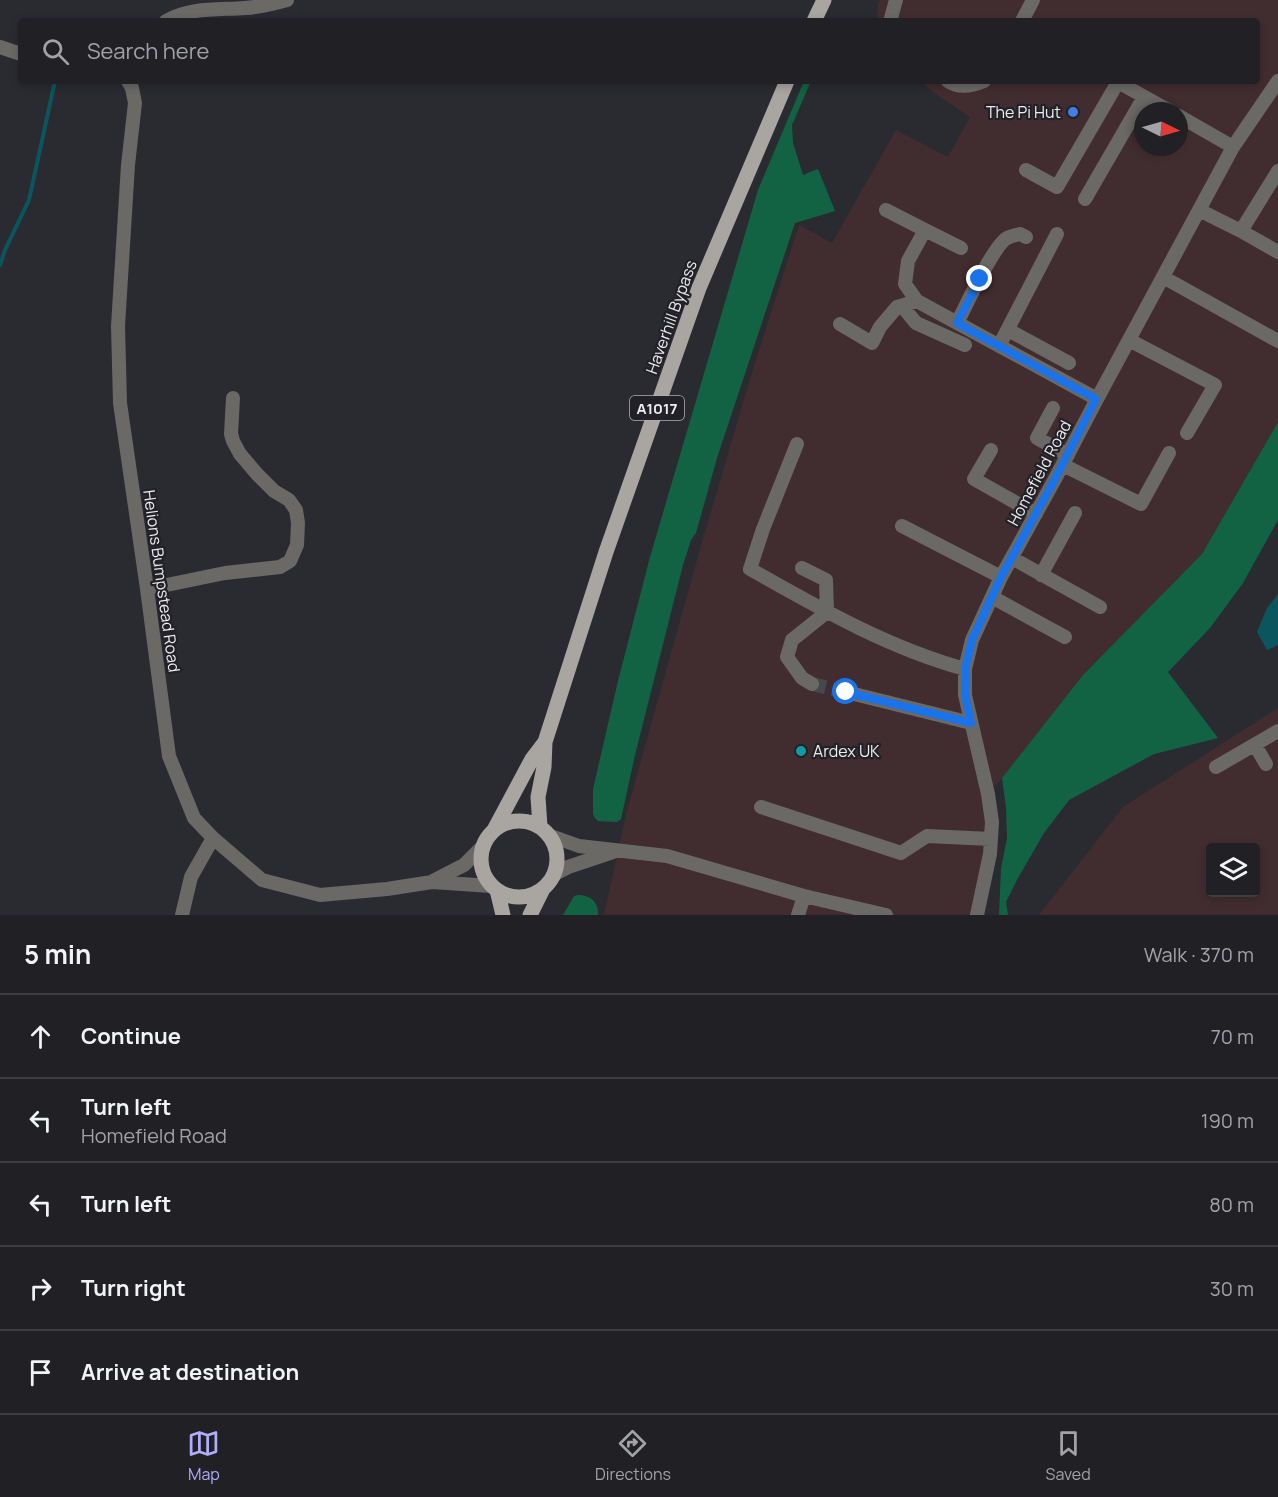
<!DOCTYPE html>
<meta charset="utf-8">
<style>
body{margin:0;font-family:Manrope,sans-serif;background:#2d2d32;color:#f1f3f6}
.controls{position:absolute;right:18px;bottom:18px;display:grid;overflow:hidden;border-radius:6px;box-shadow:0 3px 9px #0003}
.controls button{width:54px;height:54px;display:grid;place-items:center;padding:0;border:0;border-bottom:2px solid #3d3e42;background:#202025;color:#f1f3f6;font:30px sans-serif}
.compass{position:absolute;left:1134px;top:102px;width:54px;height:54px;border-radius:50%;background:#202025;box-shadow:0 3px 9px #0003;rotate:95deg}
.stop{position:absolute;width:18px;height:18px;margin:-14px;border:4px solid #1a73e8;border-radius:50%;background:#fff}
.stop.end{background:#1a73e8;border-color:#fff;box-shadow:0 2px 6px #0008}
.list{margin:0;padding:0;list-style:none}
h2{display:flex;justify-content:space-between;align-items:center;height:78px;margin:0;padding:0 24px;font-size:26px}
h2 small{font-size:20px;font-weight:400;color:#a2a3a7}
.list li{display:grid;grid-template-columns:39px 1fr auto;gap:18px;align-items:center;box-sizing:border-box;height:84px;padding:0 24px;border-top:2px solid #3d3e42}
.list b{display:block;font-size:22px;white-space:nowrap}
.list p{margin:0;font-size:20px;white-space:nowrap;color:#a2a3a7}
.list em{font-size:20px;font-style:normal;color:#a2a3a7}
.icon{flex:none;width:33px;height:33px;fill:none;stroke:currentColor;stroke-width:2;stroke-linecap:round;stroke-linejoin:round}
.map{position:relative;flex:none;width:1278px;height:915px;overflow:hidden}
.search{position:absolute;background:#202025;box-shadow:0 3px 9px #0003;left:18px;right:18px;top:18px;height:66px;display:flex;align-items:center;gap:15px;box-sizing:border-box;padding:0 21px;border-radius:6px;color:#a2a3a7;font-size:22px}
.sheet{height:498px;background:#202025}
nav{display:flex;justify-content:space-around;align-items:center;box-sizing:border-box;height:84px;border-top:2px solid #3d3e42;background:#202025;font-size:16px;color:#a2a3a7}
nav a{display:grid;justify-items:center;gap:3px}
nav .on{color:#b1adfa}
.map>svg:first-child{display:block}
</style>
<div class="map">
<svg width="1278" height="915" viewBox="0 0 1278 915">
<rect width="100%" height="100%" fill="#2a2b31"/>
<path fill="#412d2f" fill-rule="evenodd" d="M880,0H1278V422L1202,554L1083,675L1002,778L988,794L992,822L977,915H604L627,811L700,549L750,379L799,225L832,243L896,130L948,157L970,117L929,89L921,81H1257V21H877L878,4ZM1143,111H1179V147H1143Z
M1278,708V915H1039L1123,807ZM1210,848H1256V892H1210Z"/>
<path fill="#126344" d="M804,81H811L792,125L793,143L803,175L818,169L835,211L795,223L717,458L696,533L691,540L683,565L635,755L621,819L617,822L598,821L595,818L593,814V789L618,681L650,557L758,190Z
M1278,422V520L1243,583L1210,628L1168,672L1218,738L1154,754L1069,800L1044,833L1018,878L1006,902L1008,915H999L1001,869L1007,838L1006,807L1002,778L1083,675L1202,554Z
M578,895C590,895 599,902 598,915H563L574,896Z"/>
<path fill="#0b565e" d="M1278,594V645L1267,650L1257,632L1267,608Z"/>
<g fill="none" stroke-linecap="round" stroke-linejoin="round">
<path stroke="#0b565e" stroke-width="4" d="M0,265L5,250L29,200L55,81"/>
<path stroke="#47484e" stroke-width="14" stroke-dasharray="14 7" stroke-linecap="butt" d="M812,684L846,692"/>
<path stroke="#6a6966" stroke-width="14" d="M166,21C190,7 218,10 245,8C259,7 273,4 287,0
M892,21L891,18L896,0
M1022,21L1033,0
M0,47L21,54
M128,81L132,88L135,103L128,165L118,326L120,403L147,589L169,756L194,818L213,838L262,880L320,895L387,889L432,882L491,886
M948,81C959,89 972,86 984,81
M1116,81L1170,111
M1179,116L1233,147
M1026,170L1057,187L1118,82
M1085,199L1144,97
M886,210L925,230
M1199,210L1241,231L1278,252
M1241,231L1278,171
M961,248L925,230L908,261L905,284L917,301L1097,399
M1163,277L1278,341
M902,306L916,323L965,345
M957,323C966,306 993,246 1007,238C1011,236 1016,235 1020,234L1026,237
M840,324L872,343L880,327L897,307L917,301
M1008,330L1069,363
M1129,340L1215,385L1187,433
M999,346L1057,234
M1053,408L1037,438L1068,455
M797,444L763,529L750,569C819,608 888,648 965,669
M991,450L974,479L1036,514
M1063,465L1141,504L1169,453
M902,526L1001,577
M1012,558L1100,607
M802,568L826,580L827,612
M1041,575L1075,513
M147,589L225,573L280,567L290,561L297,545L298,523L296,510L289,500L274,491L257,474L240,454L233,441L231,434L233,398
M992,597L1065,637
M812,684L802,678L787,657L792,640L827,612
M846,692L971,723
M1255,745L1266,764
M1216,767L1278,731
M761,807L901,853L927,836L991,839
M548,835L579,846L667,856L804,896L886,915
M553,875L568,867L613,852
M433,881L464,865L484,845
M182,915L191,877L213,838
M798,915L804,896
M977,915L990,854L992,822L988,794L965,695V669L972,640L1001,577L1055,479L1097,399L1233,147L1278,81"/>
<path stroke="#a9a5a0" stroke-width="15" d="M814,21L824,0
M481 859a38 38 0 1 1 76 0a38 38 0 1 1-76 0Z
M540,827L538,797L544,767L545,742L606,552L699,288L787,81
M494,830L532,759L545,742
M497,890L503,915
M530,915L543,889"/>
</g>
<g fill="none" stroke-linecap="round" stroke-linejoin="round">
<path stroke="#1a73e8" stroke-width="8" d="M846,692L971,723L965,695V669L972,640L1001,577L1055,479L1096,399L957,323L980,279"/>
</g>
<circle fill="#3f7fe0" stroke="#212127" stroke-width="2" cx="1073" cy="112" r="6"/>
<circle fill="#0f9aa8" stroke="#212127" stroke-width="2" cx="801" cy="751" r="6"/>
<g text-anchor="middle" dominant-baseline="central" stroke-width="4.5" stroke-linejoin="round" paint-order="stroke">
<rect fill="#212127" stroke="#b0b0b4" stroke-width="1.5" x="630" y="396" width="54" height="24" rx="4.5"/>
<g font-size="15" font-weight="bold" fill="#ededf1">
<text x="657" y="408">A1017</text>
</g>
<g font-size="16" fill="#ededf1" stroke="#212127" text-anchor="end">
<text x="1061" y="112">The Pi Hut</text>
<text x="813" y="751" text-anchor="start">Ardex UK</text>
</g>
<g font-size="16" fill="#ededf1" stroke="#212127">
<text transform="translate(671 317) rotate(-70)">Haverhill Bypass</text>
<text transform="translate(1039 473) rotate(-62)">Homefield Road</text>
<text transform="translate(162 581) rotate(82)">Helions Bumpstead Road</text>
</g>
</g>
</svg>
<div class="controls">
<button><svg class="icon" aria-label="layers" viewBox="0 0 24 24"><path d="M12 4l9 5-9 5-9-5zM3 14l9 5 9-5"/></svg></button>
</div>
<svg class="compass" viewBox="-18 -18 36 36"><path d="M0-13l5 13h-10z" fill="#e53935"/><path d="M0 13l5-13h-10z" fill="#a2a3a7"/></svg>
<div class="stop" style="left:846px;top:692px"></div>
<div class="stop end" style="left:980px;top:279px"></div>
<div class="search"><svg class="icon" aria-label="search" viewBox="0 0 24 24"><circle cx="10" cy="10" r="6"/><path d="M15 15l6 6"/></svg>Search here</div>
</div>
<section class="sheet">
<h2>5 min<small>Walk · 370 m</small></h2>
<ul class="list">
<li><svg class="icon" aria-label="ahead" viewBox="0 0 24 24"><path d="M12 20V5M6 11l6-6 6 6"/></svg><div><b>Continue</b></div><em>70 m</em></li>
<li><svg class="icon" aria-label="left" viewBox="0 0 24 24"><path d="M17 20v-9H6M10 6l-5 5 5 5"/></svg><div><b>Turn left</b><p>Homefield Road</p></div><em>190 m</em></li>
<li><svg class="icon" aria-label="left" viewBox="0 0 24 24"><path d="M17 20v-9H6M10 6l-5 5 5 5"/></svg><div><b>Turn left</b></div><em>80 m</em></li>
<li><svg class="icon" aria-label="right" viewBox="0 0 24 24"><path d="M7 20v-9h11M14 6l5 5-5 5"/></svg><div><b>Turn right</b></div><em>30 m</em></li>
<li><svg class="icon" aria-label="arrive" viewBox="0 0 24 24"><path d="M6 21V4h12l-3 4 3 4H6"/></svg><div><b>Arrive at destination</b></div></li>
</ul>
</section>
<nav>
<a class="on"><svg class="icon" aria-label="map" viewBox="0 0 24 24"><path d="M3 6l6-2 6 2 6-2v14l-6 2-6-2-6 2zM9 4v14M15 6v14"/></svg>Map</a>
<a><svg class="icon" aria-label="directions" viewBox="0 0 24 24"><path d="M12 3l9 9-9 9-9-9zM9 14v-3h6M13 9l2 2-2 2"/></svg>Directions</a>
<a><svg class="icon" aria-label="saved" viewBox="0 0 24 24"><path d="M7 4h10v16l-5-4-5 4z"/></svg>Saved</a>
</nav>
